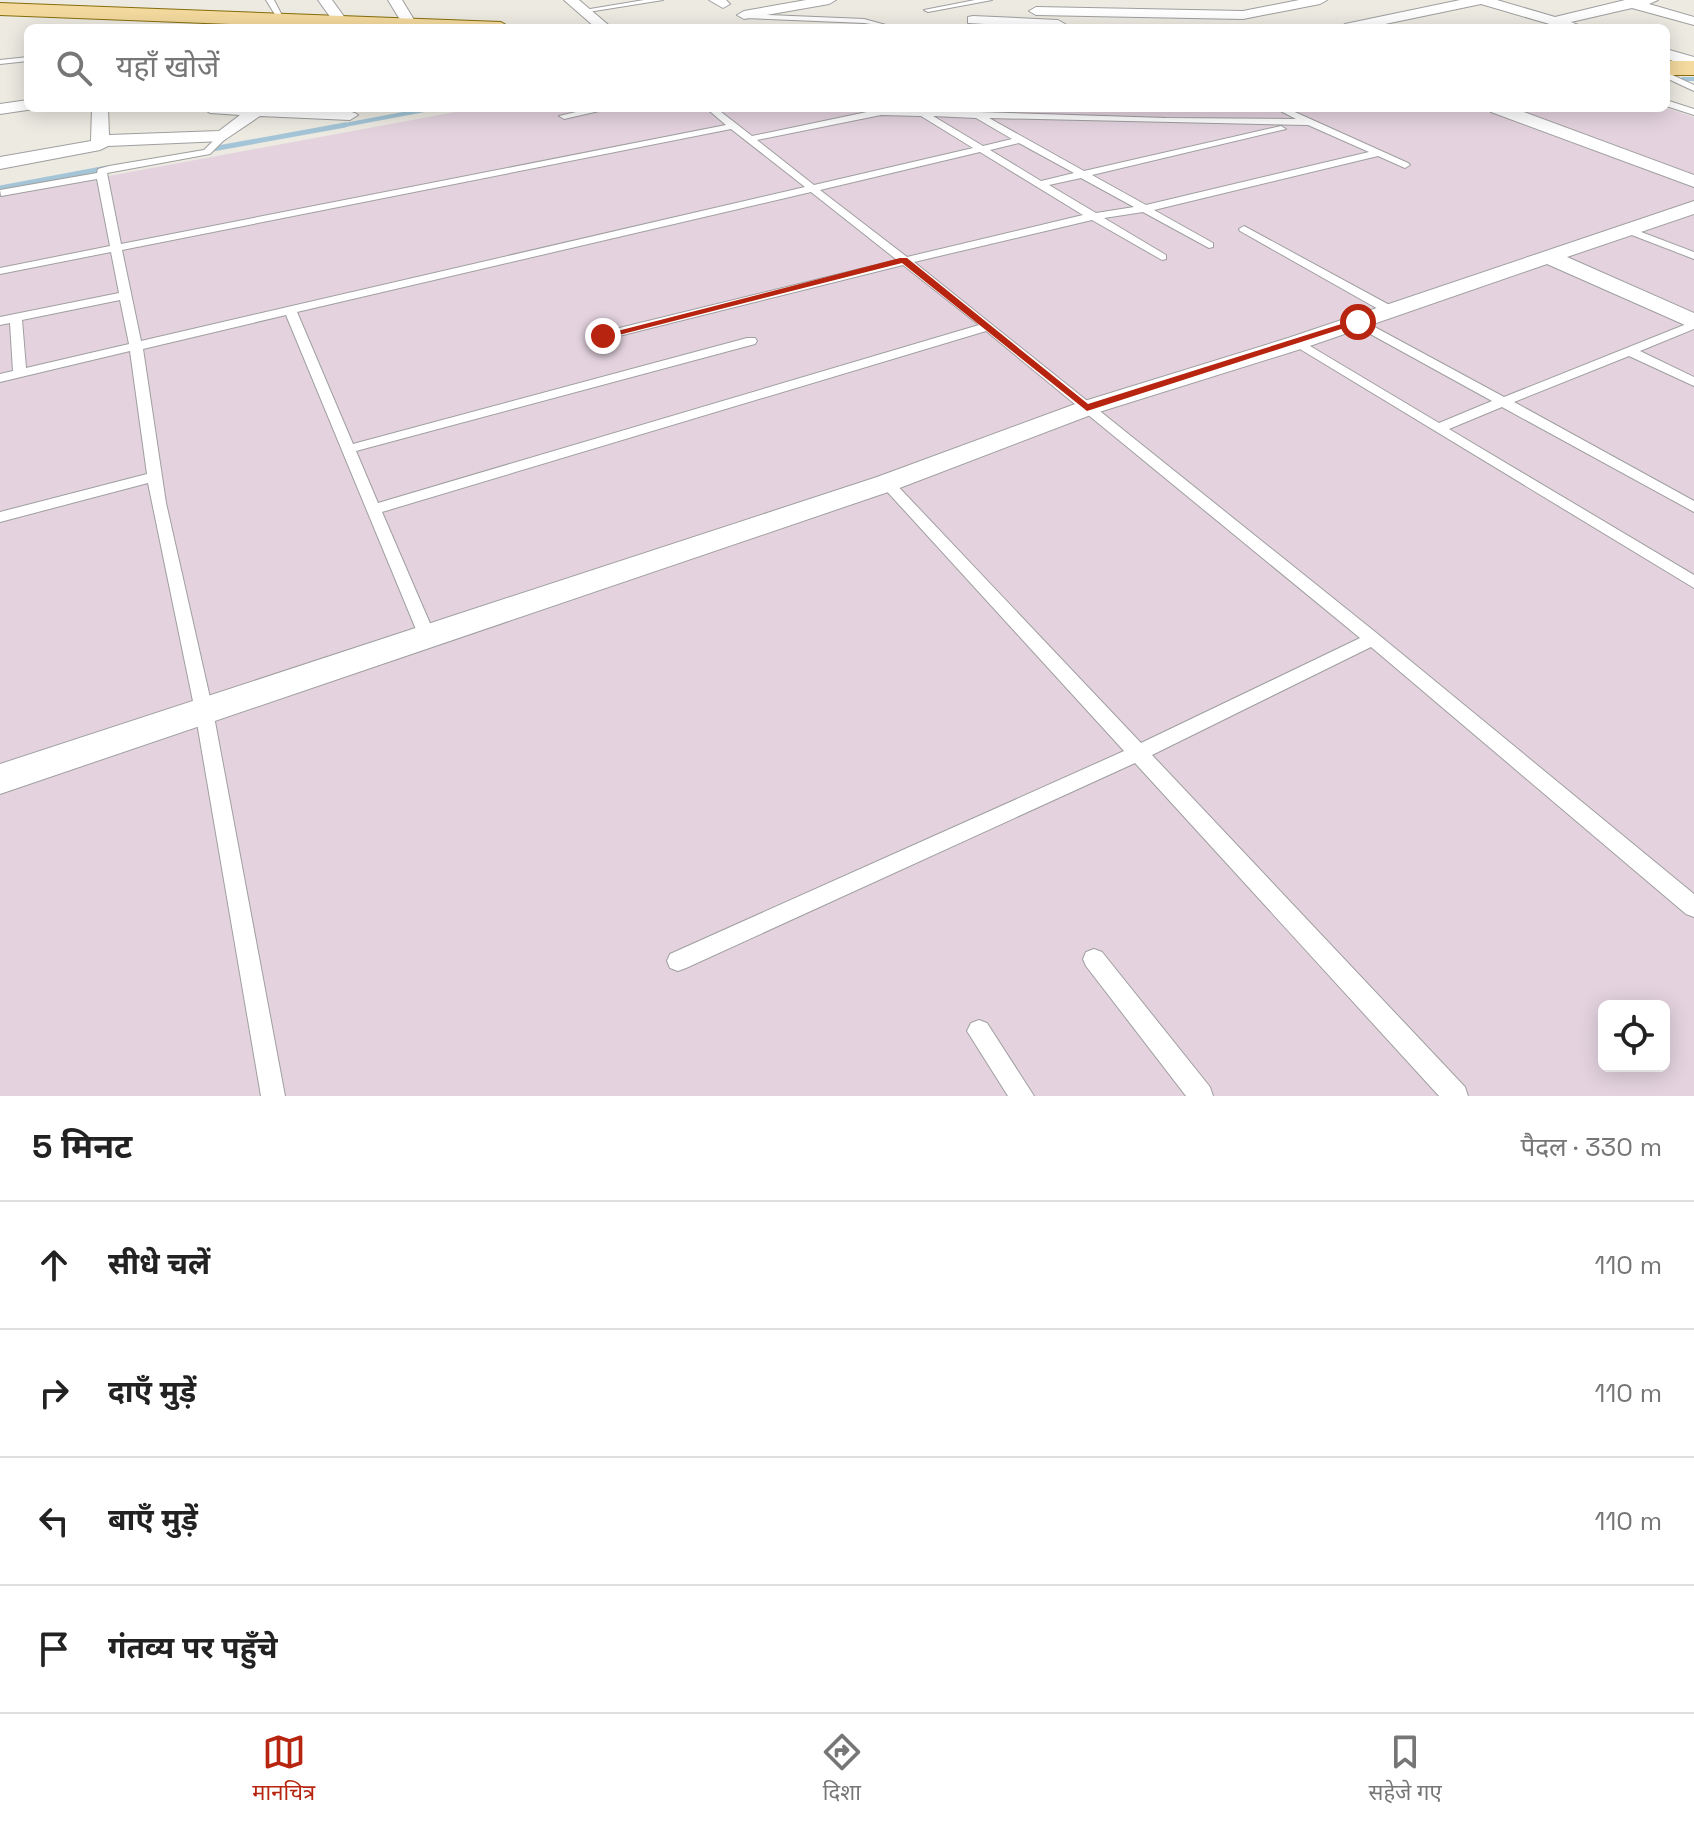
<!DOCTYPE html>
<html lang="hi">
<meta charset="utf-8">
<style>
body{margin:0;font-family:"Space Grotesk","Noto Sans Devanagari",sans-serif;background:#f2f2f2;color:#222}
.controls{position:absolute;right:24px;bottom:24px;display:grid;overflow:hidden;border-radius:12px;box-shadow:0 4px 20px #0003}
.controls button{width:72px;height:72px;display:grid;place-items:center;padding:0;border:0;border-bottom:2px solid #e0e0e0;background:#fff;color:#222;font:40px sans-serif}
.stop{position:absolute;width:24px;height:24px;margin:-18px;border:6px solid #b7240f;border-radius:50%;background:#fff}
.stop.end{background:#b7240f;border-color:#fff;box-shadow:0 2px 8px #0008}
.list{margin:0;padding:0;list-style:none}
h2{display:flex;justify-content:space-between;align-items:center;height:104px;margin:0;padding:0 32px;font-size:34px}
h2 small{font-size:26px;font-weight:400;color:#767676}
.list li{display:grid;grid-template-columns:52px 1fr auto;gap:24px;align-items:center;box-sizing:border-box;height:128px;padding:0 32px;border-top:2px solid #e0e0e0}
.list b{display:block;font-size:30px;white-space:nowrap}
.list em{font-size:26px;font-style:normal;color:#767676}
.icon{flex:none;width:44px;height:44px;fill:none;stroke:currentColor;stroke-width:2;stroke-linecap:round;stroke-linejoin:round}
.map{position:relative;flex:none;width:1694px;height:1096px;overflow:hidden}
.search{position:absolute;background:#fff;box-shadow:0 4px 20px #0003;left:24px;right:24px;top:24px;height:88px;display:flex;align-items:center;gap:20px;box-sizing:border-box;padding:0 28px;border-radius:12px;color:#767676;font-size:30px}
.sheet{height:616px;background:#fff}
nav{display:flex;justify-content:space-around;align-items:center;box-sizing:border-box;height:112px;border-top:2px solid #e0e0e0;background:#fff;font-size:22px;color:#767676}
nav a{display:grid;justify-items:center;gap:4px}
nav .on{color:#b7240f}
.map>svg:first-child{display:block}
</style>
<div class="map">
<svg width="1694" height="1096" viewBox="0 0 1694 1096">
<rect width="100%" height="100%" fill="#eceae1"/>
<path fill="#e4d3df" fill-rule="evenodd" d="M477,108H1666L1694,117V1096H0V196ZM1604,1006H1664V1066H1604Z"/>
<g fill="none" stroke-linecap="round" stroke-linejoin="round">
<path stroke="#a4c5d7" stroke-width="4" d="M1683,79H1694
M334,127L435,108"/>
<path stroke="#a4c5d7" stroke-width="5" d="M207,150L345,125
M0,188L107,168"/>
<defs>
<path id="service" d="M266,0H274L285,21H279Z
M644,0H663L582,13L578,11Z
M975,0H992L928,12L924,10Z
M747,14L864,19L897,28L864,23L744,18Z
M28,57V61L0,64V60Z
M1666,72L1694,85V91L1666,78Z
M1666,100L1694,109V115L1666,106Z
M593,108H612L564,119L559,116Z
M706,108H716L752,136L881,109L1166,118L1296,119L1275,108H1286L1408,163L1410,165L1405,168L1378,156L1154,210L1213,243V247L1209,248L1143,212L1104,218L1166,255V259L1162,260L1092,220L914,262L1379,635L1694,894V917L1686,914L1371,647L1152,755L1465,1087L1468,1096H1439L1135,763L686,968L678,971L670,968L667,961L670,954L1124,751L882,486L880,483L882,480H892L1141,743L1360,638L986,331L382,512L435,635L432,639H420L286,315L143,349L166,503L213,711L285,1096H261L195,711L148,483L0,522V512L147,474L130,351L0,382V374L13,371L10,323L0,325V317L119,293L111,252L0,274V268L110,246L97,179L1,196L0,190L97,173L98,169L109,166L204,150L220,134H226V138L210,154L107,173L121,244L726,125ZM881,115L921,116L973,148L814,185L757,140ZM933,116L976,118L1012,139L983,146ZM989,118L1308,125L1369,152L1146,205L1092,175L1286,129L1281,126L1084,171ZM731,129L805,187L141,341L122,250ZM1019,143L1074,173L1041,181L990,150ZM980,152L1083,215L907,257L820,190ZM1081,178L1134,207L1096,213L1049,185ZM811,192L897,260L599,333L597,336L603,340L903,265L979,325L378,503L356,451L755,344L757,341L755,338H747L353,444L297,312ZM120,300L129,344L26,368L22,320Z
M1244,226L1395,308L1397,311L1395,314H1387L1240,231L1239,229Z
M1628,227L1694,252V259L1624,232V228Z
M1358,318L1504,397L1694,321V329L1640,351L1694,377V386L1629,356L1514,402L1694,501V512L1502,407L1449,429L1694,575V588L1290,343L1292,340H1300L1439,423L1492,401L1354,325V319Z
M1094,949L1102,952L1210,1087L1213,1096H1186L1086,966L1083,959L1086,952Z
M979,1020L987,1023L1034,1096H1008L967,1031L971,1023Z"/>
<path id="minor" d="M318,0H332L348,22L346,25H336Z
M388,0H402L419,28H405Z
M564,0H579L612,28H596Z
M709,0H726L730,4L723,8Z
M806,0H836L829,4L744,19L737,15L744,11Z
M1299,0H1327L1320,4L1243,19L1036,15L1029,11L1036,7L1243,11Z
M1460,0H1497L1555,17L1625,0H1658L1649,4L1694,17V25L1632,8L1571,22L1585,28H1563L1481,4L1366,28H1338L1345,24Z
M973,16L1058,20L1065,24L1053,28L968,23V17Z
M241,19L246,20V26L225,28Z
M1666,49L1694,57V67L1666,59Z
M28,100V108L34,109L0,114V104Z
M92,108H108L109,135L219,131L240,115L210,113L202,108C227,108 345,103 358,115L350,120L260,116L223,141L108,146L100,150L0,169V157L91,141Z
M1489,108H1513L1694,175V187L1491,112Z
M1694,201V214L1567,257L1694,313V329L1547,264L1304,348L1096,413L897,489L0,794V764L877,477L1078,403L1288,338Z"/>
<path id="primary" d="M0,3L501,22L511,28H337L0,15Z
M1666,61H1694V75H1666Z"/>
</defs>
<use href="#service" stroke="#9f9f9f" stroke-width="2"/>
<use href="#minor" stroke="#9f9f9f" stroke-width="2"/>
<use href="#primary" stroke="#876e0b" stroke-width="2"/>
<use href="#service" fill="#fff" fill-rule="evenodd"/>
<use href="#minor" fill="#fff" fill-rule="evenodd"/>
<use href="#primary" fill="#f4da9e" fill-rule="evenodd"/>
</g>
<path fill="#b7240f" d="M900,258H907L1088,404L1354,320L1363,322L1087,411L902,263L603,339L598,336Z"/>
</svg>
<div class="controls">
<button><svg class="icon" aria-label="locate" viewBox="0 0 24 24"><circle cx="12" cy="12" r="6"/><path d="M12 2v4M12 18v4M2 12h4M18 12h4"/></svg></button>
</div>
<div class="stop" style="left:1358px;top:322px"></div>
<div class="stop end" style="left:603px;top:336px"></div>
<div class="search"><svg class="icon" aria-label="search" viewBox="0 0 24 24"><circle cx="10" cy="10" r="6"/><path d="M15 15l6 6"/></svg>यहाँ खोजें</div>
</div>
<section class="sheet">
<h2>5 मिनट<small>पैदल · 330 m</small></h2>
<ul class="list">
<li><svg class="icon" aria-label="ahead" viewBox="0 0 24 24"><path d="M12 20V5M6 11l6-6 6 6"/></svg><div><b>सीधे चलें</b></div><em>110 m</em></li>
<li><svg class="icon" aria-label="right" viewBox="0 0 24 24"><path d="M7 20v-9h11M14 6l5 5-5 5"/></svg><div><b>दाएँ मुड़ें</b></div><em>110 m</em></li>
<li><svg class="icon" aria-label="left" viewBox="0 0 24 24"><path d="M17 20v-9H6M10 6l-5 5 5 5"/></svg><div><b>बाएँ मुड़ें</b></div><em>110 m</em></li>
<li><svg class="icon" aria-label="arrive" viewBox="0 0 24 24"><path d="M6 21V4h12l-3 4 3 4H6"/></svg><div><b>गंतव्य पर पहुँचे</b></div></li>
</ul>
</section>
<nav>
<a class="on"><svg class="icon" aria-label="map" viewBox="0 0 24 24"><path d="M3 6l6-2 6 2 6-2v14l-6 2-6-2-6 2zM9 4v14M15 6v14"/></svg>मानचित्र</a>
<a><svg class="icon" aria-label="directions" viewBox="0 0 24 24"><path d="M12 3l9 9-9 9-9-9zM9 14v-3h6M13 9l2 2-2 2"/></svg>दिशा</a>
<a><svg class="icon" aria-label="saved" viewBox="0 0 24 24"><path d="M7 4h10v16l-5-4-5 4z"/></svg>सहेजे गए</a>
</nav>
